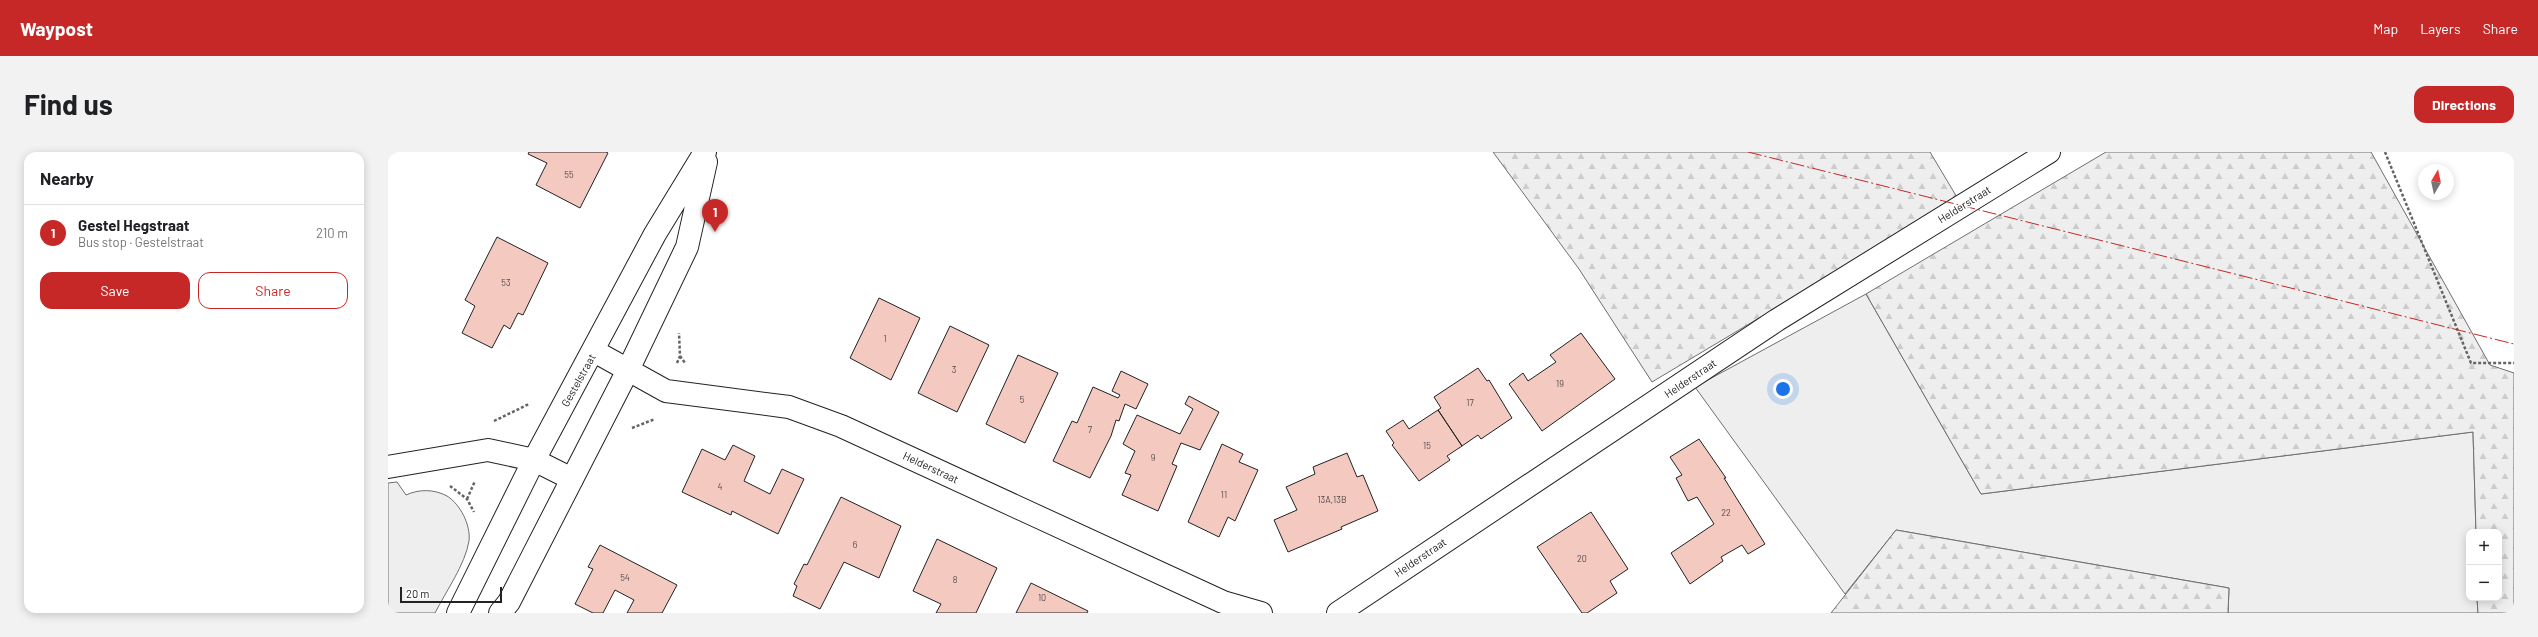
<!DOCTYPE html>
<meta charset="utf-8">
<style>
body{margin:0;font-family:Barlow,sans-serif;background:#f2f2f2;color:#202124}
.controls{position:absolute;right:12px;bottom:12px;display:grid;overflow:hidden;border-radius:8px;box-shadow:0 2px 10px #0003}
.controls button{width:36px;height:36px;display:grid;place-items:center;padding:0;border:0;border-bottom:1px solid #e0e0e0;background:#fff;color:#202124;font:20px sans-serif}
.compass{position:absolute;left:2030px;top:12px;width:36px;height:36px;border-radius:50%;background:#fff;box-shadow:0 2px 10px #0003;rotate:9deg}
.scale{position:absolute;left:12px;bottom:10px;width:102px;box-sizing:border-box;padding-left:4px;border:2px solid #222;border-top:0;font-size:11px;line-height:14px;white-space:nowrap;color:#222;-webkit-text-stroke:3px #fff;paint-order:stroke}
.you{position:absolute;left:1395px;top:237px;width:14px;height:14px;margin:-10px;border:3px solid #fff;border-radius:50%;background:#1a73e8;box-shadow:0 0 0 6px #1a73e833}
.badge{display:grid;place-items:center;width:26px;height:26px;border-radius:50%;background:#c62828;color:#fff;font-size:13px;font-weight:700}
.pin{position:absolute;translate:-50% -33px;filter:drop-shadow(0 1px 2px #0008)}
.pin::after{content:'';position:absolute;top:21px;width:14px;height:12px;background:inherit;clip-path:polygon(0 0,100% 0,50% 100%)}
.list{margin:0;padding:0;list-style:none}
h2{display:flex;justify-content:space-between;align-items:center;height:52px;margin:0;padding:0 16px;font-size:17px}
h2 small{font-size:13px;font-weight:400;color:#757577}
.list li{display:grid;grid-template-columns:26px 1fr auto;gap:12px;align-items:center;box-sizing:border-box;height:56px;padding:0 16px;border-top:1px solid #e0e0e0}
.list b{display:block;font-size:15px;white-space:nowrap}
.list p{margin:0;font-size:13px;white-space:nowrap;color:#757577}
.list em{font-size:13px;font-style:normal;color:#757577}
.actions{display:flex;gap:8px;padding:12px 16px}
.actions a{flex:1;padding:9px 0;border:1px solid #c62828;border-radius:12px;text-align:center;font-size:14px;color:#c62828}
.actions .main{background:#c62828;color:#fff}
.map{position:relative;flex:none;width:2126px;height:461px;overflow:hidden;border-radius:12px}
header{display:flex;align-items:center;gap:24px;box-sizing:border-box;height:56px;padding:0 20px;background:#c62828;color:#fff}
header strong{font-size:19px}
nav{display:flex;gap:22px;margin-inline-start:auto;font-size:14px}
.intro{display:flex;align-items:center;justify-content:space-between;box-sizing:border-box;height:96px;padding:0 24px}
h1{margin:0;font-size:28px}
.button{padding:10px 18px;border-radius:12px;background:#c62828;color:#fff;font-size:14px;font-weight:700}
main{display:flex;gap:24px;padding:0 24px}
aside{flex:1;background:#fff;border-radius:12px;box-shadow:0 2px 10px #0003}
.map>svg:first-child{display:block}
</style>
<header>
<strong>Waypost</strong>
<nav><a>Map</a><a>Layers</a><a>Share</a></nav>
</header>
<div class="intro"><h1>Find us</h1><a class="button">Directions</a></div>
<main>
<aside>
<h2>Nearby<small></small></h2>
<ul class="list">
<li><span class="badge">1</span><div><b>Gestel Hegstraat</b><p>Bus stop · Gestelstraat</p></div><em>210 m</em></li>
</ul>
<div class="actions"><a class="main">Save</a><a>Share</a></div>
</aside>
<div class="map">
<svg width="2126" height="461" viewBox="0 0 2126 461">
<defs>
<pattern id="forest-firs" width="22" height="20" patternUnits="userSpaceOnUse"><rect width="22" height="20" fill="#eee"/><path d="M5 1l3.5 6h-7zM16 11l3.5 6h-7z" fill="#ccc"/></pattern>
</defs>
<rect width="100%" height="100%" fill="#fff"/>
<path fill="#eee" stroke="#6f6f6f" d="M1478,142L1593,342L2085,280L2088,380H2081V446H2089L2090,461H1840L1841,436L1508,378L1457,442L1307,235Z
M9,330L18,343C31,337 46,337 59,344C72,352 83,373 81,389C77,413 58,439 47,461H0V331Z"/>
<path fill="url(#forest-firs)" stroke="#6f6f6f" d="M1105,0H1542L1570,47L1264,230L1191,117Z
M1718,0H1983L2102,213L2126,221V461H2090L2089,446H2111V380H2088L2085,280L1593,342L1478,142Z
M1508,378L1841,436L1840,461H1443Z"/>
<path fill="#f3c9c0" stroke="#222" d="M141,0H218L220,1L192,56L148,33L159,11L140,2Z
M109,85L160,111L135,163L130,161L122,177L116,173L104,196L74,181L87,154L77,148Z
M491,146L532,166L503,228L462,206Z
M562,174L601,193L569,260L530,241Z
M1193,181L1227,227L1154,279L1121,232L1135,221L1140,229L1168,210L1162,203Z
M630,203L670,221L637,291L598,272Z
M1090,216L1099,229L1101,228L1124,266L1093,287L1090,283L1074,294L1050,258L1053,256L1046,245Z
M733,219L760,232L748,257L737,252L731,269L728,268L723,284L702,326L665,309L684,269L689,271L705,235L730,246L732,243L724,239Z
M801,244L831,260L812,298L793,291L784,312L789,314L770,359L734,343L743,323L737,321L747,299L735,292L749,263L792,282L805,257L797,252Z
M1050,258L1074,294L1059,304L1062,308L1031,329L1004,293L1006,291L998,279L1015,268L1021,277Z
M1311,287L1338,326H1336L1377,392L1360,402L1354,393L1333,405L1335,409L1302,432L1283,401L1326,372L1309,345L1300,349L1288,326L1294,323L1282,305Z
M834,292L855,302L851,310L870,318L847,369L840,365L831,385L800,370Z
M345,293L367,304L356,329L382,342L394,317L416,327L390,382L344,359L343,363L294,340L314,297L337,308Z
M959,301L969,325L975,323L990,359L953,375L954,377L900,400L886,368L909,358L898,335L927,322L925,315Z
M453,345L513,374L491,426L456,410L432,457L405,444L409,434L406,432L416,412L419,413Z
M1203,360L1240,417L1222,429L1229,441L1199,461H1194L1149,395Z
M549,387L609,416L588,461H548L553,452L525,439Z
M212,393L289,433L274,461H239L246,448L227,438L215,461H205L187,452L205,417L200,415Z
M643,431L700,459L699,461H628Z"/>
<g fill="none" stroke-linecap="round" stroke-linejoin="round">
<defs>
<path id="street" d="M206,199L278,239L401,255L453,274L835,450L873,461
M0,315L100,298L146,308L184,327
M950,461L1389,168L1661,0"/>
<path id="secondary" d="M70,461L146,308L267,82L317,0
M112,461L121,450L240,218L299,95L318,10"/>
</defs>
<use href="#street" stroke="#222" stroke-width="24"/>
<use href="#secondary" stroke="#222" stroke-width="24"/>
<path stroke="#646464" stroke-width="2.5" stroke-dasharray="3 2" stroke-linecap="butt" d="M1997,0L2083,211H2126
M292,204L297,211
M289,211L292,204L291,181
M106,269L141,252
M244,276L267,267
M62,334L79,347L86,360
M79,347L87,329"/>
<use href="#street" stroke="#fff" stroke-width="22"/>
<use href="#secondary" stroke="#fff" stroke-width="22"/>
<path stroke="#c62828" stroke-width="1" stroke-dasharray="14 3 2 3" stroke-linecap="butt" d="M1360,0L2126,192"/>
</g>
<g text-anchor="middle" dominant-baseline="central" stroke-width="3" stroke-linejoin="round" paint-order="stroke">
<g font-size="9" fill="#564c4a">
<text x="181" y="22">55</text>
<text x="118" y="130">53</text>
<text x="497" y="186">1</text>
<text x="566" y="217">3</text>
<text x="1172" y="231">19</text>
<text x="634" y="247">5</text>
<text x="1082" y="250">17</text>
<text x="702" y="277">7</text>
<text x="1039" y="293">15</text>
<text x="765" y="305">9</text>
<text x="332" y="334">4</text>
<text x="836" y="342">11</text>
<text x="944" y="347">13A,13B</text>
<text x="1338" y="360">22</text>
<text x="467" y="392">6</text>
<text x="1194" y="406">20</text>
<text x="237" y="425">54</text>
<text x="567" y="427">8</text>
<text x="654" y="445">10</text>
</g>
<g font-size="11" fill="#222" stroke="#fff">
<text transform="translate(1576 52) rotate(-32)">Helderstraat</text>
<text transform="translate(1302 226) rotate(-34)">Helderstraat</text>
<text transform="translate(190 228) rotate(-61)">Gestelstraat</text>
<text transform="translate(543 315) rotate(25)">Helderstraat</text>
<text transform="translate(1032 405) rotate(-34)">Helderstraat</text>
</g>
</g>
</svg>
<div class="controls">
<button>+</button>
<button>−</button>
</div>
<svg class="compass" viewBox="-18 -18 36 36"><path d="M0-13l5 13h-10z" fill="#e53935"/><path d="M0 13l5-13h-10z" fill="#757577"/></svg>
<div class="scale">20 m</div>
<div class="you"></div>
<div class="pin badge" style="left:327px;top:80px">1</div>
</div>
</main>
